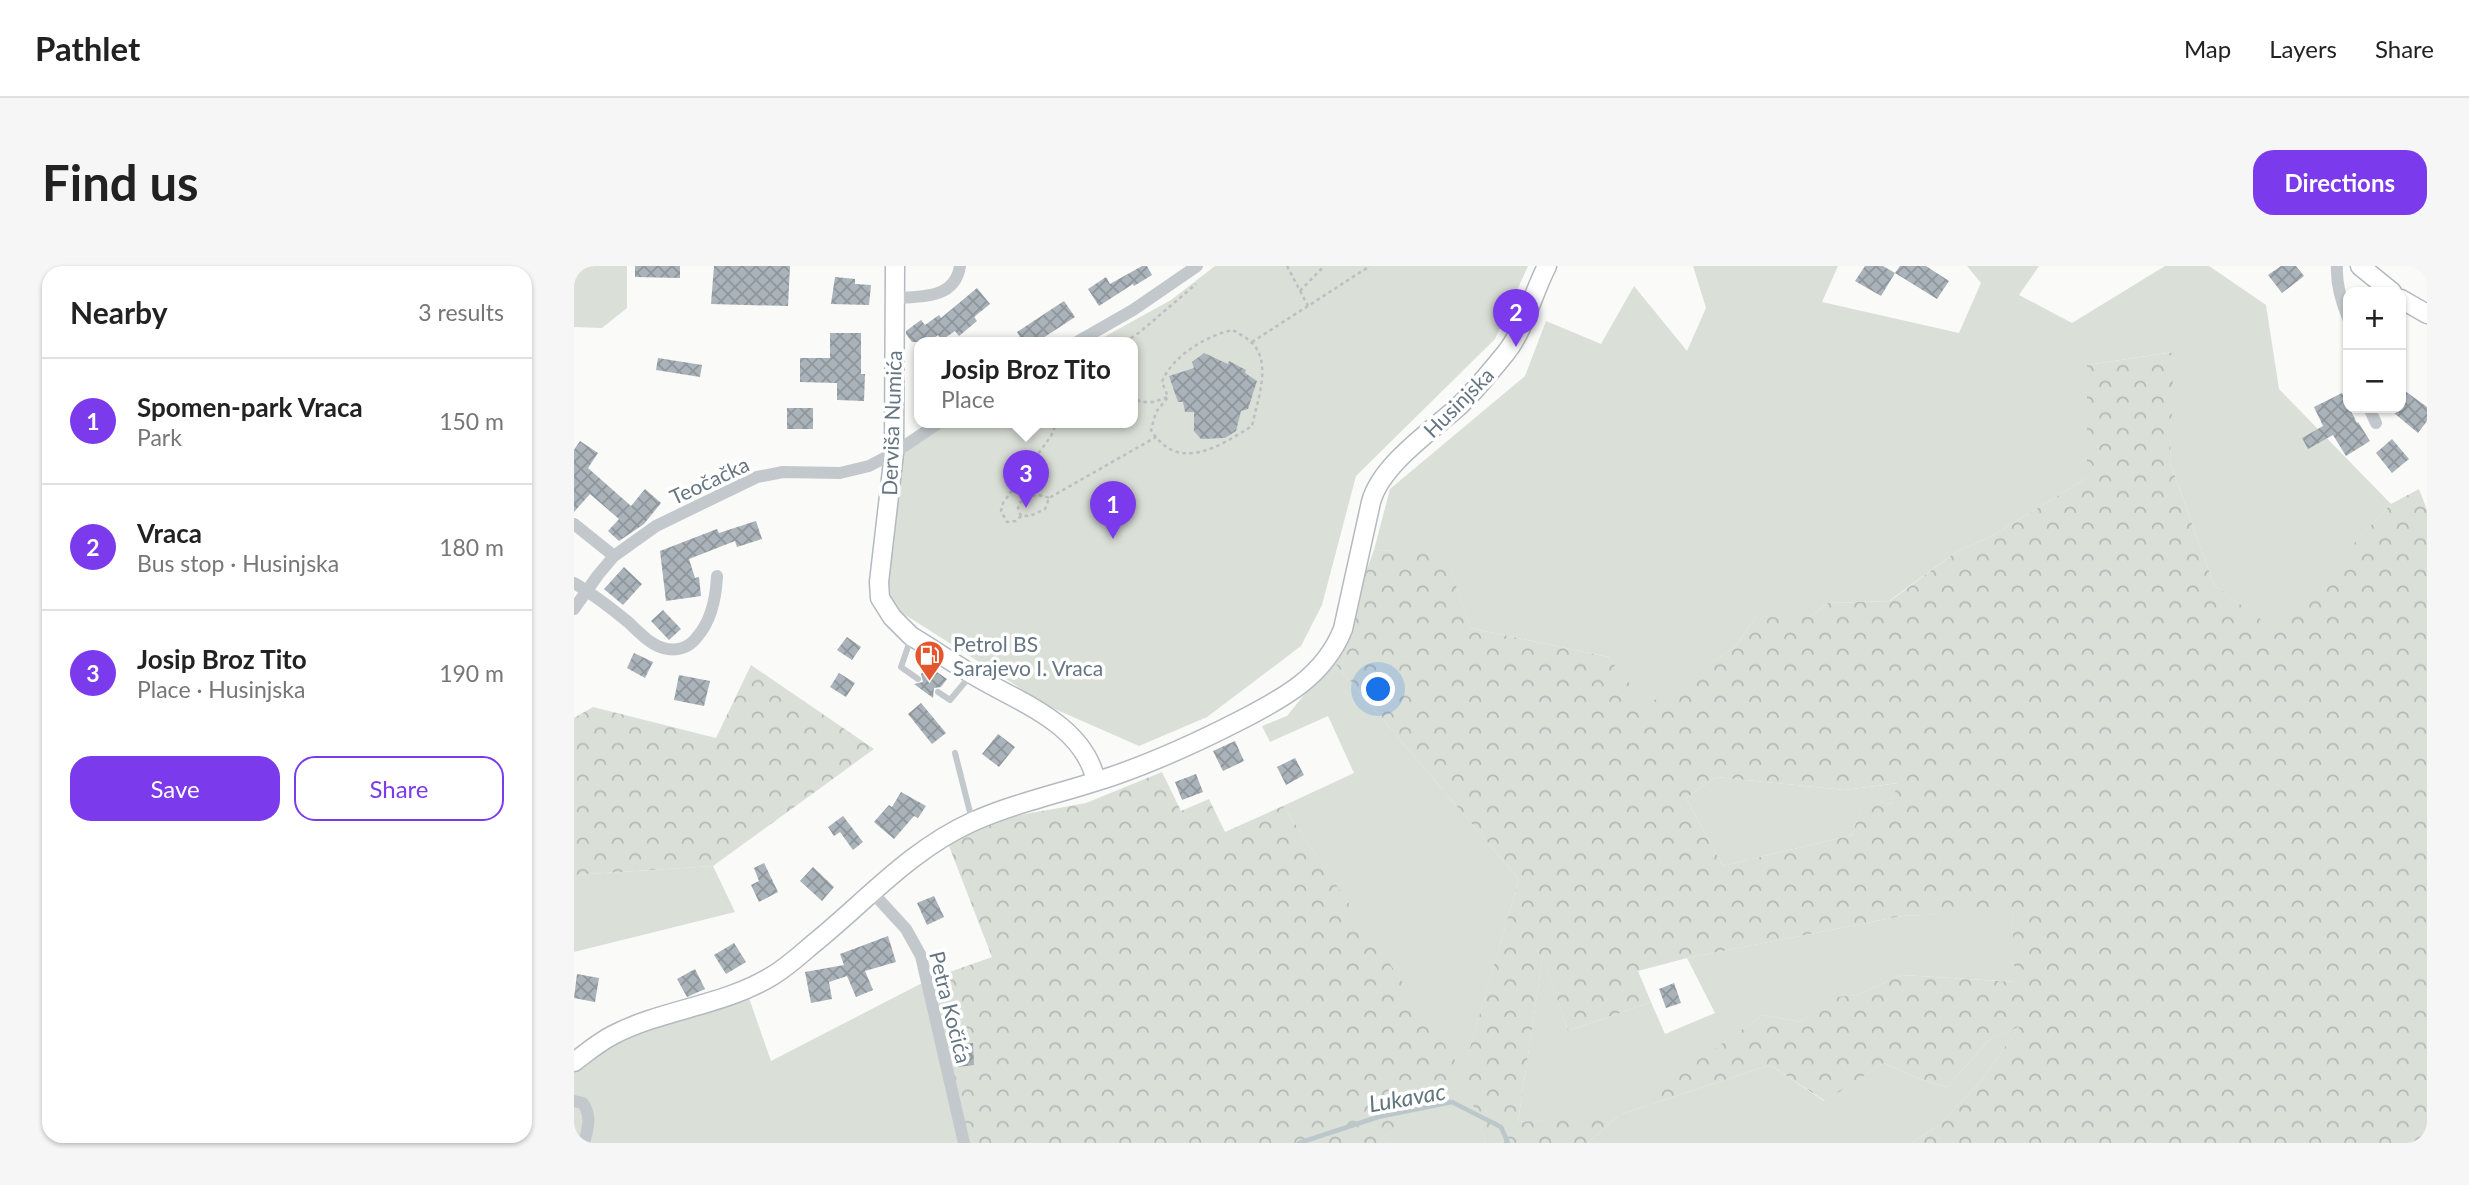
<!DOCTYPE html>
<meta charset="utf-8">
<style>
body{margin:0;font-family:Lato,sans-serif;background:#f6f6f6;color:#222}
.controls{position:absolute;right:21px;top:21px;display:grid;overflow:hidden;border-radius:14px;box-shadow:0 2px 5px #0004}
.controls button{width:63px;height:63px;display:grid;place-items:center;padding:0;border:0;border-bottom:2px solid #e0e0e0;background:#fff;color:#222;font:35px sans-serif}
.you{position:absolute;left:805px;top:424px;width:24px;height:24px;margin:-18px;border:5px solid #fff;border-radius:50%;background:#1a73e8;box-shadow:0 0 0 10px #1a73e833}
.badge{display:grid;place-items:center;width:46px;height:46px;border-radius:50%;background:#7c3aed;color:#fff;font-size:23px;font-weight:700}
.pin{position:absolute;translate:-50% -58px;filter:drop-shadow(0 2px 4px #0008)}
.pin::after{content:'';position:absolute;top:37px;width:24px;height:21px;background:inherit;clip-path:polygon(0 0,100% 0,50% 100%)}
.popup{position:absolute;left:340px;top:71px;width:224px;height:91px;box-sizing:border-box;display:grid;place-content:center;border-radius:14px;background:#fff;filter:drop-shadow(0 2px 5px #0005);font-size:23px;white-space:nowrap;color:#767676}
.popup b{font-size:26px;color:#222}
.popup::after{content:'';position:absolute;left:50%;top:100%;margin-left:-14px;border:14px solid transparent;border-top-color:#fff}
.list{margin:0;padding:0;list-style:none}
h2{display:flex;justify-content:space-between;align-items:center;height:91px;margin:0;padding:0 28px;font-size:30px}
h2 small{font-size:23px;font-weight:400;color:#767676}
.list li{display:grid;grid-template-columns:46px 1fr auto;gap:21px;align-items:center;box-sizing:border-box;height:126px;padding:0 28px;border-top:2px solid #e0e0e0}
.list b{display:block;font-size:26px;white-space:nowrap}
.list p{margin:0;font-size:23px;white-space:nowrap;color:#767676}
.list em{font-size:23px;font-style:normal;color:#767676}
.actions{display:flex;gap:14px;padding:21px 28px}
.actions a{flex:1;padding:16px 0;border:2px solid #7c3aed;border-radius:21px;text-align:center;font-size:24px;color:#7c3aed}
.actions .main{background:#7c3aed;color:#fff}
.map{position:relative;flex:none;width:1853px;height:877px;overflow:hidden;border-radius:21px}
header{display:flex;align-items:center;gap:42px;box-sizing:border-box;height:98px;padding:0 35px;background:#fff;border-bottom:2px solid #e0e0e0}
header strong{font-size:33px}
nav{display:flex;gap:38px;margin-inline-start:auto;font-size:24px}
.intro{display:flex;align-items:center;justify-content:space-between;box-sizing:border-box;height:168px;padding:0 42px}
h1{margin:0;font-size:49px}
.button{padding:18px 32px;border-radius:21px;background:#7c3aed;color:#fff;font-size:24px;font-weight:700}
main{display:flex;gap:42px;padding:0 42px}
aside{flex:1;background:#fff;border-radius:21px;box-shadow:0 2px 5px #0004}
.map>svg:first-child{display:block}
</style>
<header>
<strong>Pathlet</strong>
<nav><a>Map</a><a>Layers</a><a>Share</a></nav>
</header>
<div class="intro"><h1>Find us</h1><a class="button">Directions</a></div>
<main>
<aside>
<h2>Nearby<small>3 results</small></h2>
<ul class="list">
<li><span class="badge">1</span><div><b>Spomen-park Vraca</b><p>Park</p></div><em>150 m</em></li>
<li><span class="badge">2</span><div><b>Vraca</b><p>Bus stop · Husinjska</p></div><em>180 m</em></li>
<li><span class="badge">3</span><div><b>Josip Broz Tito</b><p>Place · Husinjska</p></div><em>190 m</em></li>
</ul>
<div class="actions"><a class="main">Save</a><a>Share</a></div>
</aside>
<div class="map">
<svg width="1853" height="877" viewBox="0 0 1853 877">
<defs>
<pattern id="forest-crowns" width="20" height="18" patternUnits="userSpaceOnUse" patternTransform="scale(1.75)"><rect width="20" height="18" fill="#dadfd7"/><path d="M2 6a3 3 0 1 1 6 0M12 15a3 3 0 1 1 6 0" fill="none" stroke="#b4b9b4"/></pattern>
<pattern id="building-cross-hatch" width="8" height="8" patternUnits="userSpaceOnUse" patternTransform="scale(1.75)"><rect width="8" height="8" fill="#aab3b9"/><path d="M0 0l8 8M0 8l8-8" fill="none" stroke="#8e969c"/></pattern>
</defs>
<rect width="100%" height="100%" fill="#fafaf8"/>
<path fill="#dadfd7" d="M0,0H53V42L28,62L0,61Z
M641,0H954L921,73L782,210L748,339L727,380L633,451L565,480L474,440L311,336L315,178L374,156H559V76H521L597,34Z
M1119,0H1264L1248,36L1385,67L1407,17L1393,0H1465L1445,29L1498,57L1591,0H1635L1692,39L1705,123L1817,238L1700,364L1640,319L1596,196L1599,86L1513,99V212L1418,270L1382,286L1315,335L1254,337L1236,351H1182L1162,380L1073,440L1034,391L896,362L871,287L800,284L816,223L951,110L972,55L1027,78L1060,20L1113,85L1132,42Z
M758,394L945,613L889,807L912,877H803L888,806L709,540L780,507L754,450L696,476L688,460L713,450Z
M1142,511L1271,524L1325,517L1317,538L1290,534L1278,569L1149,600L1112,532Z
M139,600L161,646L0,686V609Z
M1438,644L1442,716L1328,709L1283,729L1252,733L1227,756L1189,749L1048,848L1196,799L1250,835L1310,797L1343,812L1373,821L1415,774L1447,759L1407,815L1366,858L1338,877H1014L1044,850L944,856L969,688L994,765L1077,736L1091,768L1141,747L1113,692L1328,650Z
M356,713L384,877H0V807L35,781L97,756L175,732L197,795Z"/>
<path fill="url(#forest-crowns)" fill-rule="evenodd" d="M1600,86L1596,196L1640,319L1700,363L1817,238L1845,223L1853,244V861L1844,877H1338L1366,858L1407,815L1446,760L1415,774L1373,821L1343,812L1310,797L1251,835L1196,799L1045,849L1014,877H912L888,807L803,877H384L356,713L418,691L373,575L435,551L512,537L588,506L607,545L635,533L651,566L709,540L889,806L945,613L758,394L800,284L871,286L896,362L1034,391L1073,439L1162,380L1182,351H1236L1254,337L1316,335L1382,286L1418,270L1513,212V99ZM1142,511L1271,524L1324,517L1317,538L1290,533L1278,569L1149,600L1112,532ZM1438,645L1441,716L1328,709L1283,729L1252,732L1227,756L1189,749L1045,849L944,856L969,689L994,765L1077,736L1064,705L1113,692L1328,650Z
M177,399L300,483L139,600L0,609V452L19,441L142,472Z"/>
<g fill="none" stroke-linecap="round" stroke-linejoin="round">
<path stroke="#bbc7cb" stroke-width="4.5" d="M725,877L804,851L878,836L927,861L934,877"/>
</g>
<path fill="url(#building-cross-hatch)" d="M61,0H106V12L61,11Z
M140,0H216L214,40L137,38Z
M568,0H573L578,9L560,20L559,18L525,40L514,23L532,11L536,18Z
M1291,0H1309L1321,7L1307,30L1281,15Z
M1326,0H1352L1375,15L1363,33L1321,7Z
M1707,0H1722L1730,10L1708,27L1694,9Z
M261,11L281,13V18L297,19L295,39L257,38Z
M403,22L416,38L400,51L403,55L385,70L381,65L368,74L364,69L354,76H338L332,68V65L347,54L351,59L365,49L367,52Z
M490,35L501,51L469,72L471,76H449L443,66Z
M256,67H287V108H291L290,135L263,134V117L226,116V92H256Z
M630,87L654,98L655,95L672,104L671,107L683,115L674,143L667,145L662,165L651,172L627,173L620,165V146H611L609,136H604L595,110L620,102L618,96Z
M84,92L128,99L126,111L82,104Z
M1827,122L1853,141V155L1844,167L1814,142H1827Z
M1768,127L1783,157L1784,156L1796,175L1772,190L1759,169L1734,183L1728,172L1749,160L1740,141Z
M213,142H239V163H213Z
M1818,173L1835,193L1818,207L1802,187Z
M6,175L24,187L14,202L57,240L71,223L87,237L70,258L45,275L34,265L45,253L16,228L0,246V184Z
M182,255L188,273L163,281L161,275L115,293L121,312L125,311L127,330L92,335L86,285L143,263L145,267Z
M50,301L68,318L49,339L30,323Z
M89,344L107,363L95,374L77,355Z
M273,371L287,381L278,394L263,384Z
M60,387L79,396L71,412L53,402Z
M353,399L373,413L367,421L360,422L359,432L340,418L349,416L347,408Z
M265,407L281,417L272,431L256,421Z
M105,409L136,415L130,440L100,434Z
M347,437L372,467L358,478L334,448Z
M424,468L441,481L425,501L408,488Z
M661,475L670,495L649,505L639,485Z
M721,492L730,509L712,519L703,501Z
M622,508L629,526L608,534L601,516Z
M327,526L352,540L344,552L340,550L320,573L300,556L315,539L318,541Z
M269,550L289,576L279,584L266,566L260,570L254,561Z
M190,597L204,626L185,636L177,619L185,615L180,602Z
M239,601L260,621L248,635L226,615Z
M360,630L370,651L353,659L343,637Z
M314,670L322,696L291,705L299,724L282,731L273,710L255,716L258,733L237,737L231,706L270,699L266,688Z
M160,677L172,696L152,708L140,689Z
M121,703L131,723L113,731L103,713Z
M3,708L25,712L21,736L0,732Z
M1100,717L1107,737L1092,742L1085,723Z
M399,777L400,799L384,801L382,778Z"/>
<g fill="none" stroke-linecap="round" stroke-linejoin="round">
<defs>
<path id="secondary" d="M321,0L320,187L305,316L306,332L318,351L337,370C357,382 376,395 396,407C443,436 509,456 522,515
M1786,0L1818,26
M1827,33L1853,48
M0,796C12,787 25,776 39,769C89,743 149,740 198,710C213,701 226,689 239,678C291,636 336,584 398,556C443,536 492,526 539,510C582,495 624,476 665,455C708,433 750,411 769,363L797,236C807,199 856,166 884,141C901,125 916,106 931,88C951,63 958,29 973,0"/>
</defs>
<use href="#secondary" stroke="#b3babf" stroke-width="21"/>
<path stroke="#bbbfc2" stroke-width="2.5" stroke-dasharray="3.5 3.5" stroke-linecap="butt" d="M713,0L734,40
M726,25L750,0
M551,76L566,66L622,18
M678,76L796,0
M559,128L566,136H579L594,131L588,116C597,91 633,69 659,64C665,68 672,71 677,76C699,96 683,135 678,160C646,180 604,208 577,164L582,146L594,131
M475,232C464,227 454,229 446,237L444,242L447,250H456L471,243L475,232L582,171
M447,250L442,255L433,256L427,245L429,237L477,170L483,156"/>
<path stroke="#c3c8cc" stroke-width="6" d="M337,372L327,401L344,413
M364,426L376,434L397,409
M381,487L398,554"/>
<path stroke="#c3c8cc" stroke-width="12" d="M1763,0C1762,18 1767,35 1774,52
M320,32C347,31 381,33 386,0
M503,76L559,44L623,0
M1795,142L1802,157
M0,258L40,290
M0,317C19,328 37,342 54,356C64,365 75,378 89,382C102,386 115,382 123,371C138,354 142,332 143,310
M0,343L24,309L40,290L82,260L183,211L209,206L266,207L295,200L320,187L366,156
M299,627L332,663L347,690L390,877
M0,835L9,837C18,851 14,862 10,877"/>
<use href="#secondary" stroke="#fff" stroke-width="18"/>
</g>
<defs>
<symbol id="fuel-pin" viewBox="-11 -11 22 30"><path d="M0 17L-7.5 6A9.5 9.5 0 1 1 7.5 6Z" fill="#e4572e" stroke="#fff"/><path d="M-5.5-6h7V0h2V4h1.3V-2.5L3-4.5l.8-.8L6-3V5H2.5V1h-1V6h-7ZM-4.2-4.7v3.2H.2V-4.7Z" fill="#fff"/></symbol>
</defs>
<g fill-rule="evenodd">
<use href="#fuel-pin" x="338" y="372" width="35" height="47"/>
</g>
<g text-anchor="middle" dominant-baseline="central" stroke-width="7" stroke-linejoin="round" paint-order="stroke">
<g font-size="21" fill="#657683" stroke="#fff">
<text transform="translate(884 136) rotate(-45)">Husinjska</text>
<text transform="translate(317 157) rotate(-88)">Derviša Numića</text>
<text transform="translate(135 214) rotate(-25)">Teočačka</text>
<text transform="translate(377 741) rotate(76)">Petra Kočića</text>
</g>
<g font-size="21" fill="#657683" stroke="#fff" text-anchor="start">
<text x="379" y="377">Petrol BS<tspan x="379" dy="24">Sarajevo I. Vraca</tspan></text>
</g>
<g font-size="23" font-style="italic" fill="#60757c" stroke="#fff">
<text transform="translate(833 831) rotate(-10)">Lukavac</text>
</g>
</g>
</svg>
<div class="controls">
<button>+</button>
<button>−</button>
</div>
<div class="you"></div>
<div class="pin badge" style="left:539px;top:273px">1</div>
<div class="pin badge" style="left:942px;top:81px">2</div>
<div class="pin badge" style="left:452px;top:242px">3</div>
<div class="popup"><b>Josip Broz Tito</b>Place</div>
</div>
</main>
